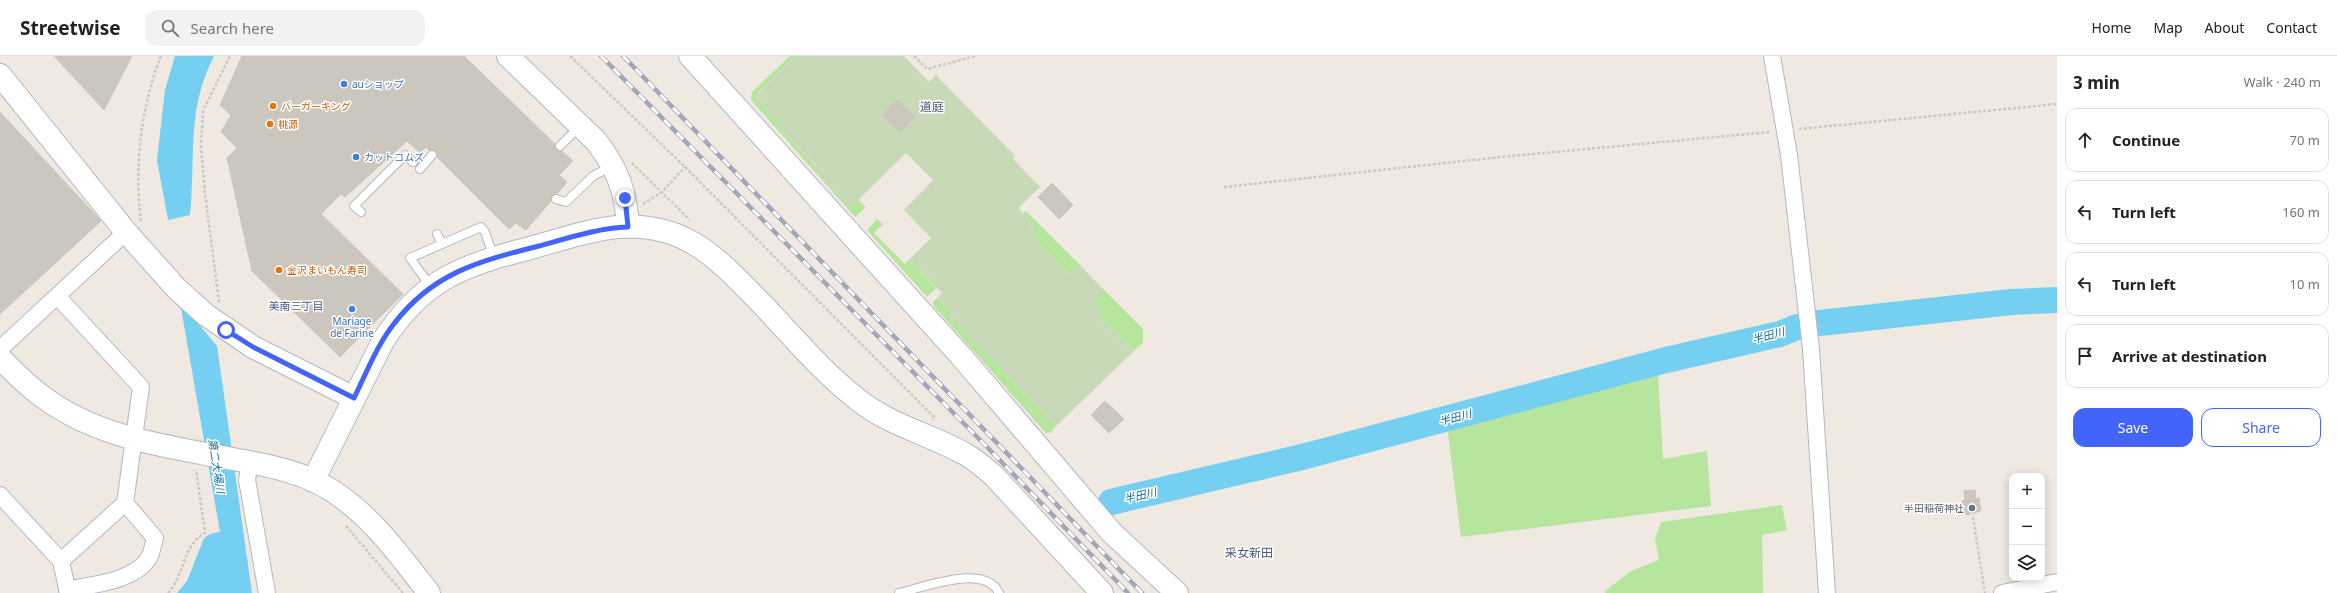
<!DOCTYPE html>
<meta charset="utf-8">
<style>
body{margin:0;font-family:"Noto Sans","Noto Sans JP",sans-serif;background:#f2f2f2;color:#222}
.controls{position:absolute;right:12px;bottom:12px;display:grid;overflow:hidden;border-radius:8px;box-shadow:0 2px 10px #0003}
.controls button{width:36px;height:36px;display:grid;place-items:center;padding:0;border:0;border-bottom:1px solid #e0e0e0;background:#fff;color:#222;font:20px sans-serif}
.stop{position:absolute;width:12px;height:12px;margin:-9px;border:3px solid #4264fb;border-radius:50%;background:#fff}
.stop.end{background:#4264fb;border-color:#fff;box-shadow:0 1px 4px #0008}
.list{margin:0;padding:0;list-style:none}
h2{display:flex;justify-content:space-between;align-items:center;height:52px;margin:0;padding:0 16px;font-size:17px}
h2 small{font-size:13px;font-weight:400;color:#767676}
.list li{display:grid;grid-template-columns:26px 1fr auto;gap:12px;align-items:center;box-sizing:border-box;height:64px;margin:0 8px 8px;padding:0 8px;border:1px solid #e0e0e0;border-radius:12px}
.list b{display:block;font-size:15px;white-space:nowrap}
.list em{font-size:13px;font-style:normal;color:#767676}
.actions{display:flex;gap:8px;padding:12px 16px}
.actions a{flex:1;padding:9px 0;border:1px solid #4264fb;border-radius:12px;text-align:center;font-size:14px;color:#4264fb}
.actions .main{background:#4264fb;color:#fff}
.icon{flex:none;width:22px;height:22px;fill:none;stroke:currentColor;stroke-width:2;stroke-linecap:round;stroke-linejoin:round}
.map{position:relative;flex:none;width:2057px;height:537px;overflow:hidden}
header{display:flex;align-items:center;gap:24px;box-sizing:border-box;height:56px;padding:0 20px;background:#fff;border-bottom:1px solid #e0e0e0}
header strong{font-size:19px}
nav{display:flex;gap:22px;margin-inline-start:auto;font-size:14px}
.search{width:280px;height:36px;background:#f2f2f2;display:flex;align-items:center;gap:10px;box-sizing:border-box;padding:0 14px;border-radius:12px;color:#767676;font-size:15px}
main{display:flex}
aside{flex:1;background:#fff}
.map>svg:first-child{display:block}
</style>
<header>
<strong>Streetwise</strong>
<div class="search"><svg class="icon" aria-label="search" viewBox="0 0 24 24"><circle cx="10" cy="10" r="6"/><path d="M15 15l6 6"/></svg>Search here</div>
<nav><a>Home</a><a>Map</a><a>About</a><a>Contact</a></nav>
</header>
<main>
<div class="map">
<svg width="2057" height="537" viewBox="0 0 2057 537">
<rect width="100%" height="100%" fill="#efe9e1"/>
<path fill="#b6e59e" d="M790,0H796L757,38L756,43L779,67L777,70L816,110L813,113L850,151L858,144L866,151L855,161L751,44L752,36Z
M1026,155L1080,209L1069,219L1035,185L1030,164L1023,157Z
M877,163L883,168L874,177L905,208L909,204L936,232L927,241L867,174Z
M1103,233L1143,273V287L1134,295L1100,261L1095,241Z
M937,242L952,257L949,260L1056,370L1050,377H1046L933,249V246Z
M1658,319L1663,403L1707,395L1711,450L1461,481L1447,369Z
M1782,449L1787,474L1762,479L1763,537H1605V535L1631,515L1659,504L1655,483L1661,466Z"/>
<path fill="#c8d9b8" d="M796,0H904L929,26L936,19L1015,100L1013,103L1040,131L1018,152L1030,164L1035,185L1069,219L1080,209L1103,233L1096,241L1100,261L1134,295L1056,370L949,260L952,257L937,242L942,237L909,204L931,182L904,154L933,124L906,97L850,152L812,113L816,109L777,70L779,67L756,43L757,39Z"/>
<path fill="#75cff0" d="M175,0H214C186,54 196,101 190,159L168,164L157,104L165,34Z
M180,246L217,290L252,537H177L187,525L204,482L210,478L220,476Z"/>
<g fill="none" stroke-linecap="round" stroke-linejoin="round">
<path stroke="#75cff0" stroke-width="26" d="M1820,267L2011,246L2057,244
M1111,446L1306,400L1666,304L1780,278L1797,271"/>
</g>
<path fill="#cbc7bf" stroke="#cbc5ba" d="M54,0H132L104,54Z
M242,0H464L555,88L556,94L562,95L573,105L559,119L567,126L557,138L552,139L551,145L526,174L516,167L509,173L437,101L435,95L429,94L426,91L420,97L407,85L345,141L341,138L321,158L403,238L340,301L252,215L227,102L237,92L221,76L231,59L220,49Z
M897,44L915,61L900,76L882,59Z
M0,56L101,165L0,258Z
M1052,127L1073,149L1059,163L1038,141Z
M1105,345L1124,363L1109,377L1091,359Z
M1975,434L1976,443L1979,442L1981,455L1967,459L1964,457L1962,445L1965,444L1964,435Z"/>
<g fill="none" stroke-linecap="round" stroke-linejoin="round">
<defs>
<path id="lane" d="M560,90L579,71
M420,113L432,99
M556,143L566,146L593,120L612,110
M361,156L354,150L405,99L413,106
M437,178L442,188
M431,231L410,202L481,171L485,176L494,202
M899,537C925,531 985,507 999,537"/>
<path id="street" d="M1772,0L1789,99L1811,293L1827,537
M57,240L141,331L125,447L61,505L68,537
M0,293L126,176
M250,406L247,424L267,537
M0,439L61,505
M67,534C93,528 133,526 149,502C152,497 153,488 155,482L125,447
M2002,537L2057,526"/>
<path id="secondary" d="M508,0L596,85C618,114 626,135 628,171
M690,0L960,299L1112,477L1177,537
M0,19L126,176L177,233L206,259L253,291L354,342
M0,302C14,316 27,330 43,341C95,380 159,389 222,401C259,408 298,413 331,434C372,460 400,500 429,537
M313,425L383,285C420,227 459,210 523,194C554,186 586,174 617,171C684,166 715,200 758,244C790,277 820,314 857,343C889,369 929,378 965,398C976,404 985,412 994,420L1102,537"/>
</defs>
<use href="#lane" stroke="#b4b7c1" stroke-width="10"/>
<use href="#street" stroke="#b4b7c1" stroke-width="18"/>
<use href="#secondary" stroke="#b4b7c1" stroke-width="24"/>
<path stroke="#c9c9c9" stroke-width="2.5" stroke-dasharray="3 2" stroke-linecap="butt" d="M570,0L685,111L934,361L933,364
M914,0L927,13L976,0
M1799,73L2057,48
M632,107L690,164
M1224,131L1501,101L1770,76
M643,148L662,136L685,111
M141,165C134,110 141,51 161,0
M219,246L205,138L201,90L203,55L230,0
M1973,461L1985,537
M346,470L403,537
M168,537C185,519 183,488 205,477L196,414"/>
<use href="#lane" stroke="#fff" stroke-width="8"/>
<use href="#street" stroke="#fff" stroke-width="16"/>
<use href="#secondary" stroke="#fff" stroke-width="22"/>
<defs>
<path id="rail" d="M601,0L988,392L1128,537
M623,0L1142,537"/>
</defs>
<use href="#rail" stroke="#a3a6b8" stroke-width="4.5"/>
<use href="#rail" stroke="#fff" stroke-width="3" stroke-dasharray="9" stroke-linecap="butt"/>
</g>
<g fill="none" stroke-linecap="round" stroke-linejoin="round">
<path stroke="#4264fb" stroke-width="5" d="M226,274L253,291L354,342C366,318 376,291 393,269C432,217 479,205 539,190C568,182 598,172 628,171L625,142"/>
</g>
<g fill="#3f7fe0" stroke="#fff" stroke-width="1.5">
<circle cx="344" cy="28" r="4"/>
<circle cx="356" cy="101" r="4"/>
<circle cx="352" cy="253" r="4"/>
</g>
<g fill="#e8710a" stroke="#fff" stroke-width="1.5">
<circle cx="273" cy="50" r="4"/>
<circle cx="270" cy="68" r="4"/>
<circle cx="279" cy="214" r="4"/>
</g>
<circle fill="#6b7280" stroke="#fff" stroke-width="1.5" cx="1972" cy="452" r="4"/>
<g text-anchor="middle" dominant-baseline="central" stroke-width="3" stroke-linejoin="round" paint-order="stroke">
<g font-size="10" fill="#366cbe" stroke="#fff" text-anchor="start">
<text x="352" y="28">auショップ</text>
<text x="364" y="101">カットコムズ</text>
<text x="352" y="265" text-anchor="middle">Mariage<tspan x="352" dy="12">de Farine</tspan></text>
</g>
<g font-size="10" fill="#c56008" stroke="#fff" text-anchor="start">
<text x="281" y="50">バーガーキング</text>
<text x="278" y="68">桃源</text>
<text x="287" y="214">金沢まいもん寿司</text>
</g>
<g font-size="10" fill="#5b616d" stroke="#fff" text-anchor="end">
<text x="1964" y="452">半田稲荷神社</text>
</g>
<g font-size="11" fill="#4d5680" stroke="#fff">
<text x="296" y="249">美南三丁目</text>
</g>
<g font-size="11" font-style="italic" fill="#0d6fa3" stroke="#fff">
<text transform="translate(1768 279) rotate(-15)">半田川</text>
<text transform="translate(1455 361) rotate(-15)">半田川</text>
<text transform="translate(217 410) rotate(81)">第二大場川</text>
<text transform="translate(1140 439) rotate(-13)">半田川</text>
</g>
<g font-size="12" fill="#4d5680" stroke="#fff">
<text x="932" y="50">道庭</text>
<text x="1249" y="496">采女新田</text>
</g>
</g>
</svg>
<div class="controls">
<button>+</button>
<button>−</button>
<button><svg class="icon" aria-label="layers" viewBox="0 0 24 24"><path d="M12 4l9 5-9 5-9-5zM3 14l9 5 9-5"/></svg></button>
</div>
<div class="stop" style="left:226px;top:274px"></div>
<div class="stop end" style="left:625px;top:142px"></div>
</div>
<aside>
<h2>3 min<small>Walk · 240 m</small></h2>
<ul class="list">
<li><svg class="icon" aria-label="ahead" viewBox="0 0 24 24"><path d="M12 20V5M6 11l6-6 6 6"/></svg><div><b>Continue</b></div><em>70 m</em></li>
<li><svg class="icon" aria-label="left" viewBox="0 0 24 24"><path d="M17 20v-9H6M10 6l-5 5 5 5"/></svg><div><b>Turn left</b></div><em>160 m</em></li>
<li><svg class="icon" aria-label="left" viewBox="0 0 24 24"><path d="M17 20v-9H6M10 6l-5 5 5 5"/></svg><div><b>Turn left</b></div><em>10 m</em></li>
<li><svg class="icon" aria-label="arrive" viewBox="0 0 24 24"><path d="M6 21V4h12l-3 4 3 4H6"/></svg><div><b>Arrive at destination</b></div></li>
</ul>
<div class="actions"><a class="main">Save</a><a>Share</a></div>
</aside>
</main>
